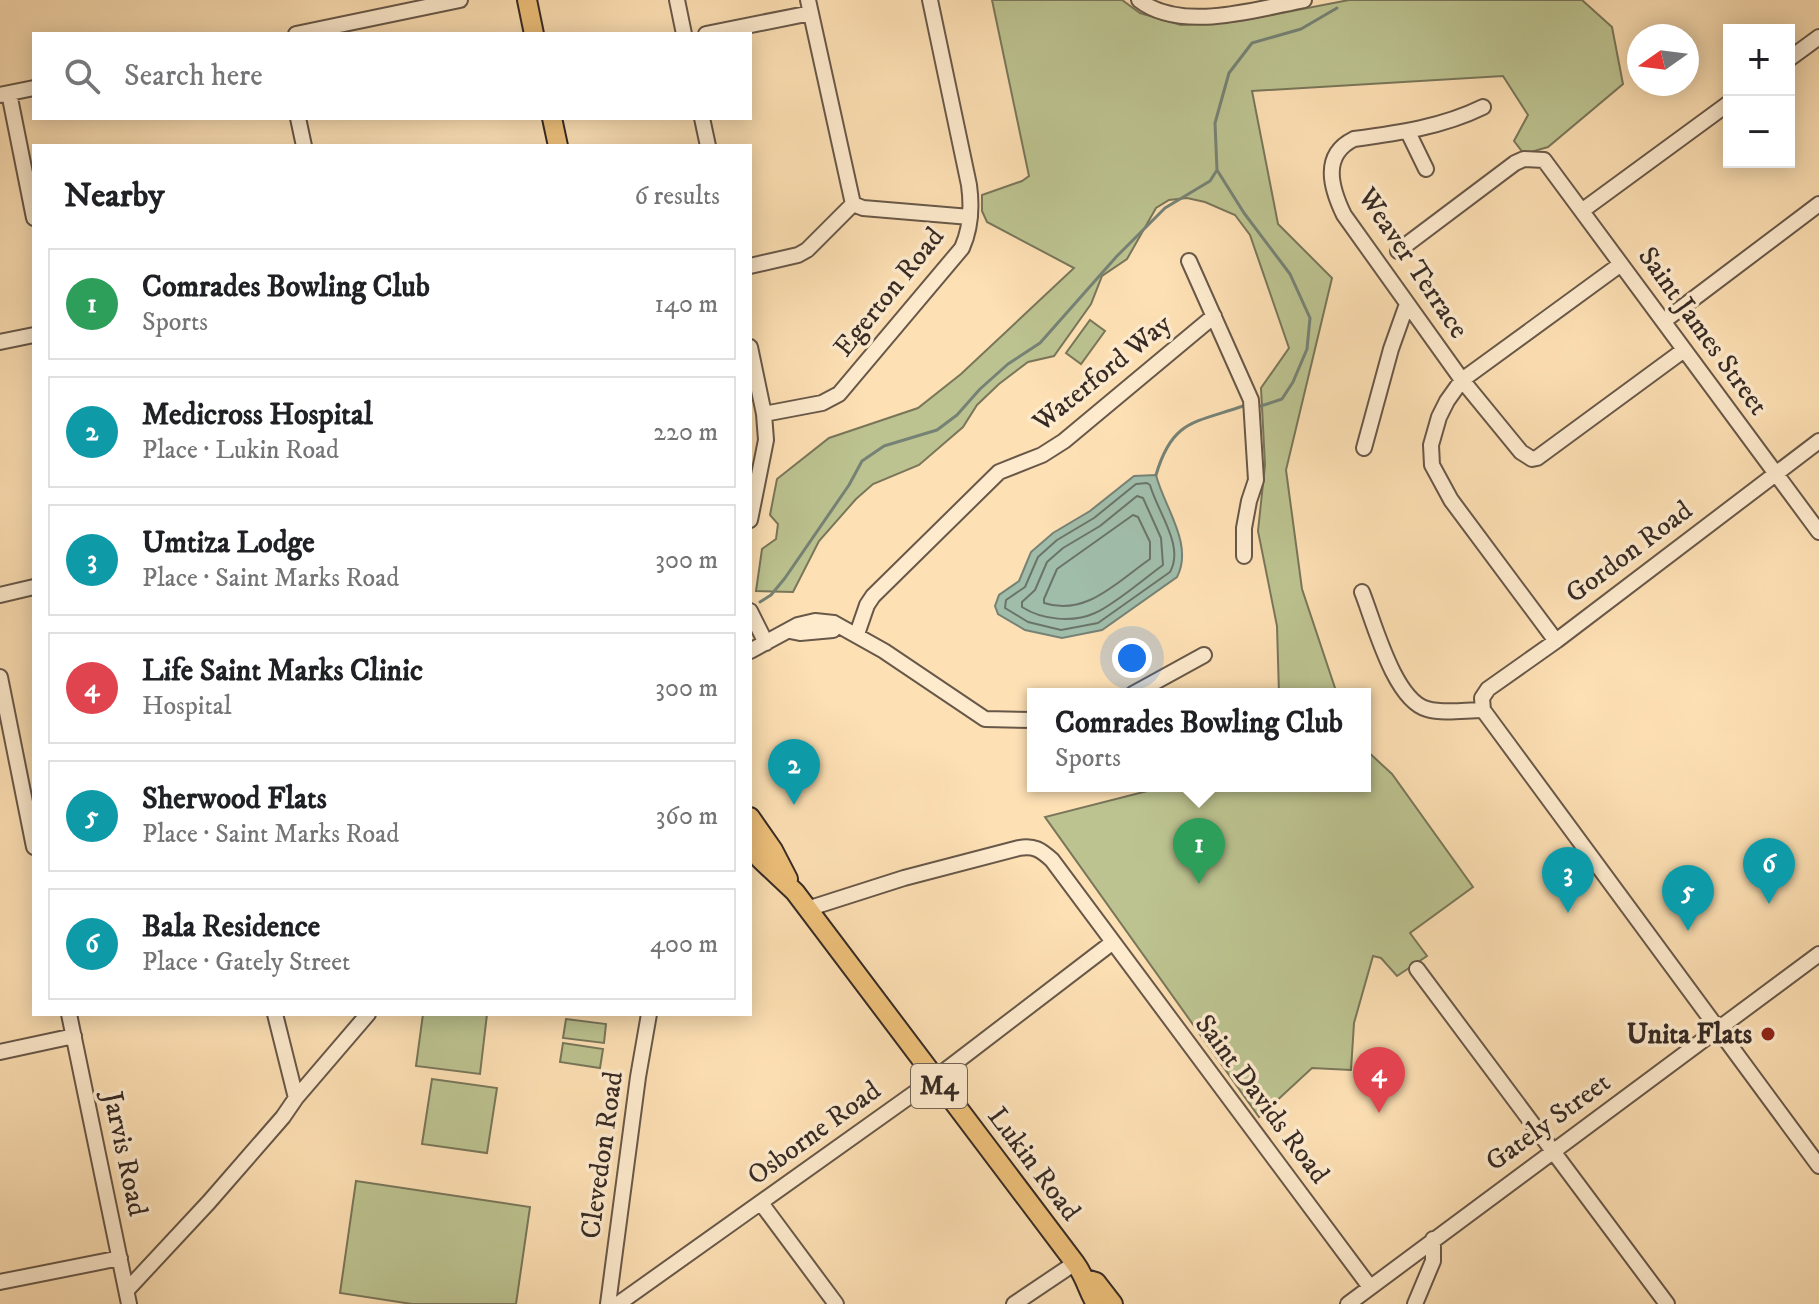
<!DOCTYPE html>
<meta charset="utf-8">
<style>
body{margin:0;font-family:"IM FELL DW Pica",serif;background:#f6f6f6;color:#202124}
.controls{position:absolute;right:24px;top:24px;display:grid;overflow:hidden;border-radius:0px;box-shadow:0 4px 20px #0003}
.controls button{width:72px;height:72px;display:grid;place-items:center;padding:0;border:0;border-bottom:2px solid #e0e0e0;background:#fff;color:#202124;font:40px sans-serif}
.compass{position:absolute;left:1627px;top:24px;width:72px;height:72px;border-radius:50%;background:#fff;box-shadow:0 4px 20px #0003;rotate:256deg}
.you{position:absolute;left:1132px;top:658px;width:28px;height:28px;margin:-20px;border:6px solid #fff;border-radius:50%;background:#1a73e8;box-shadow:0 0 0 12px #1a73e833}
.badge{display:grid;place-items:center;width:52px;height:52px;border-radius:50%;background:#8f2418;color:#fff;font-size:26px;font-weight:700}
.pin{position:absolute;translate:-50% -66px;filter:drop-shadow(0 2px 4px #0008)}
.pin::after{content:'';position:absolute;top:42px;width:28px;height:24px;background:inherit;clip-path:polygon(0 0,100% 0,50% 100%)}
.popup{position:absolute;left:1027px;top:688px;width:344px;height:104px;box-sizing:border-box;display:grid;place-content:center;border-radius:0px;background:#fff;filter:drop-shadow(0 2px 6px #0005);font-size:26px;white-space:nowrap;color:#757577}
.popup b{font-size:30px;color:#202124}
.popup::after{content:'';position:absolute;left:50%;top:100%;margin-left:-16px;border:16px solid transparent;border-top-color:#fff}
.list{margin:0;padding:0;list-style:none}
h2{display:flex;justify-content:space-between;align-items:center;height:104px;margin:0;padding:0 32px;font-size:34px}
h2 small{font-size:26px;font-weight:400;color:#757577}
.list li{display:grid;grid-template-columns:52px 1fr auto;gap:24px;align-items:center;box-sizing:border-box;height:112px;margin:0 16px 16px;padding:0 16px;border:2px solid #e0e0e0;border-radius:0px}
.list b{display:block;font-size:30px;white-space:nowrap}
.list p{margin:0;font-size:26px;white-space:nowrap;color:#757577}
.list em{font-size:26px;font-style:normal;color:#757577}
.icon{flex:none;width:44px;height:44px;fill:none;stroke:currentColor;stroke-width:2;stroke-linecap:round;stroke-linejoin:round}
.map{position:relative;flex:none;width:1819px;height:1304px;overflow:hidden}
.search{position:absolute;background:#fff;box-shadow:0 4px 20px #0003;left:32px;top:32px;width:720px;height:88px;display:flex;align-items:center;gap:20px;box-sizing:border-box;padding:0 28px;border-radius:0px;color:#757577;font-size:30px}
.panel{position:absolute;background:#fff;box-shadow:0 4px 20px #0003;left:32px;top:144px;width:720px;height:872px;border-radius:0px}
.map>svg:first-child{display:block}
</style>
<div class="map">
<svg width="1819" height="1304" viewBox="0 0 1819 1304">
<rect width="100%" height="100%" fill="#fde0b4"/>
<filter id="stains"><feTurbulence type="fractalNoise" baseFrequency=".0025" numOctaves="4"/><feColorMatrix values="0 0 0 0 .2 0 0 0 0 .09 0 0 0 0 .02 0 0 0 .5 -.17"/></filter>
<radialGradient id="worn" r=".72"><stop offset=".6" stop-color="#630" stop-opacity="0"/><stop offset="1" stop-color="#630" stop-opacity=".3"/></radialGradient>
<path fill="#bcc390" stroke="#79765a" stroke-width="2" d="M992,0H1122L1140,13L1181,25L1240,21L1349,0H1582L1612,27L1623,84L1548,147L1524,154L1514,141L1528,115L1503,76L1252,91L1278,224L1332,278L1286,470L1302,589L1337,694H1279L1277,626L1258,531L1265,465L1261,388L1289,348L1250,235L1235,215L1205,202L1187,198L1169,200L1156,208L1127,259L1102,276L1091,304L1054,356L1028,362L999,384L977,405L963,427L919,465L873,484L856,499L819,541L793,592L756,591L762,549L776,539L778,524L770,515L777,479L829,438L918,408L961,374L1074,268L987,222L982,211V195L1022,181L1029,176Z
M1090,320L1105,331L1081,364L1066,353Z
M1365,749L1392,774L1473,887L1410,933L1427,956L1397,976L1381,958L1373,956L1354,1023L1351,1070L1312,1068L1259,1117L1045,817L1167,786H1365Z
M423,1014H487L480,1074L416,1066Z
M566,1019L606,1024L604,1043L563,1038Z
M563,1043L603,1049L600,1068L560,1062Z
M432,1079L497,1088L487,1153L422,1144Z
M356,1181L530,1207L516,1304H412L340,1293Z"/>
<path fill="#a0bdaa" stroke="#768275" stroke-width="2" d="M1156,475C1164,507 1194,544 1177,577L1102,630L1062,638L1025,630L998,614L995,606L999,595L1019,581L1031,552L1053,533L1090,511L1134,476Z"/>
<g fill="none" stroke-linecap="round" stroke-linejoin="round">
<path stroke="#6b7468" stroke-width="2" d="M1147,483L1150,485C1157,511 1185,546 1170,572L1098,623L1061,630L1028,622L1005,608L1006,600L1025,587L1038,557L1057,540L1094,518L1136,484Z
M1137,496L1143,498L1161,538L1163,565C1145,578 1114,605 1095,613C1073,623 1042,620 1022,607V602L1035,590L1047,562L1063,548L1100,526Z
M1133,515L1138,517L1150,542V559C1118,581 1086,617 1044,603V599L1057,569Z"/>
<path stroke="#768275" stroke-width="3" d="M1261,406L1282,399L1293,382L1307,349L1310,318L1290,274L1244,213L1217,170L1215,123L1229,73L1252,43L1301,29L1337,8
M1156,475C1172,420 1194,423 1243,406
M760,602L771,595L785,578L849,485L862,461L884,446L937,430L957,415L980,389L1008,364L1040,343L1117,256L1165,208L1210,181L1217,170"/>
<defs>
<path id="minor" d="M677,0L684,34
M1139,0C1181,33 1257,9 1304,0
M296,34L460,0
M706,34L811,13
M1789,59L1819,37
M9,93L34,218
M0,95L34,88
M1483,107C1442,127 1399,133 1354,139C1321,155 1331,188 1344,215L1462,380L1521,452L1532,459L1537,458L1684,350
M298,118L304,146
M702,118L708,146
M1408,132L1426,169
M853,204L863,208L970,217
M1583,210L1729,103
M1398,251L1515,163L1524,159L1544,160L1819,532
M1189,261L1251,400L1256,480L1249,501L1244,528V556
M750,266L798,255L807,250L853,204L808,0
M1664,321L1819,204
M0,342L34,335
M750,347L764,414L766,440L750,520
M764,414L822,403L839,394L962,248C971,228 972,207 969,185L930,0
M1364,448L1391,349L1407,304
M1362,592C1374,622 1394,700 1427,709C1444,714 1465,710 1483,710
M0,595L34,587
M750,611L766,643
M790,631L800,633L833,630
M857,634L867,605L873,596L999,472L1042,455L1064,441L1214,316
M1556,641L1451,500L1432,465L1431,445L1439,417L1447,401L1462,380L1621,264
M750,651L798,625L815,621L834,623L884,651L985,719L1033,720
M0,677L34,847
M1133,694L1204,655
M1483,710L1819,1166
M1483,710L1482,698L1488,689L1556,641L1819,441
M807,909L904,878L1019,848C1034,845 1041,850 1052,860L1370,1287
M1417,969L1667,1304
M69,1014L129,1304
M0,1052L74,1036
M296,1098L368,1014
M761,1203L836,1304
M0,1282L120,1258
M127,1290L209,1202L283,1117L296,1098L275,1014
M608,1304L638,1077L649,1014
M618,1304L934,1079L1113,942
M1014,1304L1075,1263
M1348,1304L1819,954
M1415,1304L1433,1261V1239"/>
<path id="major" d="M527,0L534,34
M552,118L558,146
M750,817L773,850L788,879
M750,844L760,859L795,892L1075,1263C1086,1278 1087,1289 1096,1304
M1086,1279L1096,1282L1113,1304"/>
</defs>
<use href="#minor" stroke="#685849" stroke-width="18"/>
<use href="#major" stroke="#362a25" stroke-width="22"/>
<use href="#minor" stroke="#feebce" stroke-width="14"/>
<use href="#major" stroke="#eec07a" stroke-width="18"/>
</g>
<circle fill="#8f2418" stroke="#feebce" stroke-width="3" cx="1768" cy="1034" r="8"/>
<g text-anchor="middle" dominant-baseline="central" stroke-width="7" stroke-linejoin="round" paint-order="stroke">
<rect fill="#feebce" stroke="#726458" stroke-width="2" x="911" y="1064" width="56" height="44" rx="6"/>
<g font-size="26" font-weight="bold" fill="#362a25">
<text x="939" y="1086">M4</text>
</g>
<g font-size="28" fill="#362a25" stroke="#feebce">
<text transform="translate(1413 263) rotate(56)">Weaver Terrace</text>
<text transform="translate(889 292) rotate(-51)">Egerton Road</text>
<text transform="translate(1703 331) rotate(54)">Saint James Street</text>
<text transform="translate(1102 373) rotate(-39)">Waterford Way</text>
<text transform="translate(1629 552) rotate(-37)">Gordon Road</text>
<text transform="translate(1262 1099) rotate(53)">Saint Davids Road</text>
<text transform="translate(1548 1122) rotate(-36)">Gately Street</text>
<text transform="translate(814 1133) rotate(-36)">Osborne Road</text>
<text transform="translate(125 1154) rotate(78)">Jarvis Road</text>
<text transform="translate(602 1155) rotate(-82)">Clevedon Road</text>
<text transform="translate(1034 1164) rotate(53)">Lukin Road</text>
</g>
<g font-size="28" font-weight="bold" fill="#362a25" stroke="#feebce" text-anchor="end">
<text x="1752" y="1034">Unita Flats</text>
</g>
</g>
<rect width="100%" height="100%" filter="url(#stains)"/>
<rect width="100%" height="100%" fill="url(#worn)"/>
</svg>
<div class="controls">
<button>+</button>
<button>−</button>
</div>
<svg class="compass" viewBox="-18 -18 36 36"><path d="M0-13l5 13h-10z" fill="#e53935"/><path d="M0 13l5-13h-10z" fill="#757577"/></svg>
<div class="you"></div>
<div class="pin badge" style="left:1199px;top:884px;background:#2e9e5b">1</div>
<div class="popup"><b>Comrades Bowling Club</b>Sports</div>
<div class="pin badge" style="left:794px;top:805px;background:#0f9aa8">2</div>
<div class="pin badge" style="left:1568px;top:913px;background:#0f9aa8">3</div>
<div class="pin badge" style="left:1379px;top:1113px;background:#e0444e">4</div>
<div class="pin badge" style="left:1688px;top:931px;background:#0f9aa8">5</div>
<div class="pin badge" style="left:1769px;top:904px;background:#0f9aa8">6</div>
<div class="search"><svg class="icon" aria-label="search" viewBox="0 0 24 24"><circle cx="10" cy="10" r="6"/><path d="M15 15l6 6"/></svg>Search here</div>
<section class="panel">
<h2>Nearby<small>6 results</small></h2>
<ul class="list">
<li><span class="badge" style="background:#2e9e5b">1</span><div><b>Comrades Bowling Club</b><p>Sports</p></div><em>140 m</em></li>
<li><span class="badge" style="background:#0f9aa8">2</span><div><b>Medicross Hospital</b><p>Place · Lukin Road</p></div><em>220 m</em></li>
<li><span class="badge" style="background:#0f9aa8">3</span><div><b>Umtiza Lodge</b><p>Place · Saint Marks Road</p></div><em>300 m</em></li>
<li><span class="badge" style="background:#e0444e">4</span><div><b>Life Saint Marks Clinic</b><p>Hospital</p></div><em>300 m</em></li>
<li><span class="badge" style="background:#0f9aa8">5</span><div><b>Sherwood Flats</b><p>Place · Saint Marks Road</p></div><em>360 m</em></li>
<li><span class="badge" style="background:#0f9aa8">6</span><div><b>Bala Residence</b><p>Place · Gately Street</p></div><em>400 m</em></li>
</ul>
</section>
</div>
